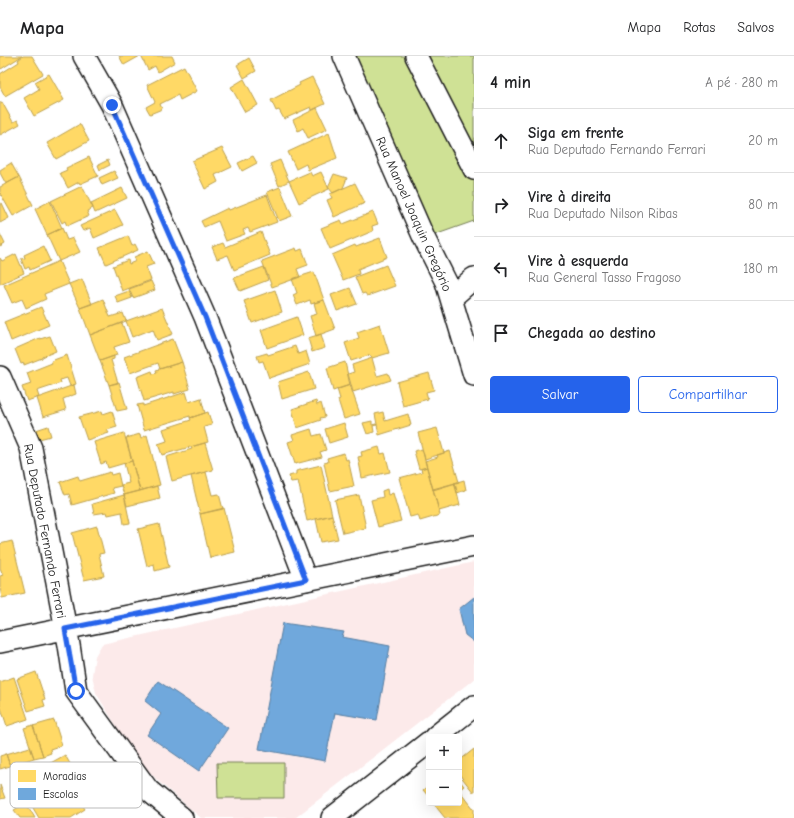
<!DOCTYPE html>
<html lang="pt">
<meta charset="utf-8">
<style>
body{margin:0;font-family:"Comic Neue",sans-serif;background:#f2f2f2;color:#202124}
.controls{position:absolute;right:12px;bottom:12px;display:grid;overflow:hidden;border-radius:4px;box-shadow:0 4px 16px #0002}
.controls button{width:36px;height:36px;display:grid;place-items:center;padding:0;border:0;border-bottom:1px solid #e0e0e0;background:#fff;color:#202124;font:20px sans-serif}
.stop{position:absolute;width:12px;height:12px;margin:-9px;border:3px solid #2563eb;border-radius:50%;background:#fff}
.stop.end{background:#2563eb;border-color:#fff;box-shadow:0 1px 4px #0008}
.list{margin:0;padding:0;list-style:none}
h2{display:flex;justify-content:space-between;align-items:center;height:52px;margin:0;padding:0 16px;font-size:17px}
h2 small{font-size:13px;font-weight:400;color:#757577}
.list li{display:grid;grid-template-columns:26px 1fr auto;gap:12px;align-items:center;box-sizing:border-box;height:64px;padding:0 16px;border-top:1px solid #e0e0e0}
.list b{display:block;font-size:15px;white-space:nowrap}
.list p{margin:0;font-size:13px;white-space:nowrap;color:#757577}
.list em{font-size:13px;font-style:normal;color:#757577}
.actions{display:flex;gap:8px;padding:12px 16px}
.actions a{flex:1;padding:9px 0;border:1px solid #2563eb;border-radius:4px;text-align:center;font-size:14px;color:#2563eb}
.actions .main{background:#2563eb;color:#fff}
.icon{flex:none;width:22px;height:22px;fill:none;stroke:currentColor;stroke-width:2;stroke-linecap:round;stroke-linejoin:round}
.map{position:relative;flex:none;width:474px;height:762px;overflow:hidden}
header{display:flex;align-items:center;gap:24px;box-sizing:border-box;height:56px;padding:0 20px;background:#fff;border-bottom:1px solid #e0e0e0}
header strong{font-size:19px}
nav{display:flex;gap:22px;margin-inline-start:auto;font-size:14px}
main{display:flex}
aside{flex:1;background:#fff}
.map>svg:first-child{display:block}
</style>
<header>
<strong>Mapa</strong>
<nav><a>Mapa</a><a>Rotas</a><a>Salvos</a></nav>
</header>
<main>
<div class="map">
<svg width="474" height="762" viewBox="0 0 474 762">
<rect width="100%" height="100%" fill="#fff"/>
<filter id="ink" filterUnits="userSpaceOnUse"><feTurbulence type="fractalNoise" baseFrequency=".025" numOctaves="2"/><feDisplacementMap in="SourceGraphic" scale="8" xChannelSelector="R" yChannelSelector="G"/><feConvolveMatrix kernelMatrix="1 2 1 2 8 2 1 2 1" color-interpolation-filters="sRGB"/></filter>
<g filter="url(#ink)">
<path fill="#fceaea" d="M474,506V623L295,762H201L158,725L139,705L126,686L96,637L92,619L95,600L102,588Z"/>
<path fill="#cfe195" stroke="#767e58" d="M347,0H474V165L426,182Z
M217,707H284V742H218Z"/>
<path fill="#ffd966" stroke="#bba050" d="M0,0H22L1,13L0,11Z
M23,0H32L43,18L5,40L0,31V18L19,6L18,4Z
M119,0H140L124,9Z
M141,0H172L175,6L158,16L155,10L148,14Z
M249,2L256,15L244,22L237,9Z
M184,10L197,35L180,44L178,39L160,48L162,53L150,58L146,51L155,46L147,29Z
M49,18L64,44L34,60L24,42L39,33L35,26Z
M312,21L325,48L312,54L311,51L284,63L279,54L276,55L271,44L300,29L299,27Z
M244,23L258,49L245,56L231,31Z
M2,46L13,66L18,64L20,68L0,79V47Z
M317,52L327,73L308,82L303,72L298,75L293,64Z
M80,68L89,85L56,103L47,87Z
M329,77L337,102L308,114L306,108L296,113L288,96Z
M222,92L232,111L215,119L218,126L205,133L192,105Z
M253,100L257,107L242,115L238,107Z
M89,101L98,120L80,128L79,126L68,132L60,117L67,114L66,112Z
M108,104L110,109L100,114L98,109Z
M280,104L289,125L279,130L270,108Z
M11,107L19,121L6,128L0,117V114Z
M114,115L118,122L102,129L99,122Z
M310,116L312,120L321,116L329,133L299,147L289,125Z
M334,118L347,122L343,132L333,137L328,131Z
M19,121L33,149L13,160L0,137V131Z
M355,127L365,147L334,161L327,144L332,142L330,138Z
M82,130L93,152L87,155L89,160L67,170L65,165L62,167L51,145Z
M280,131L292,160L279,165L267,136Z
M122,132L127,142L95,157L91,147Z
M267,139L277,166L250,176L248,172L243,174L245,178L226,185L218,165L204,171L201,165L228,152L229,154Z
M50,145L62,172L47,179L35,153Z
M2,147L9,162L0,167V148Z
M115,154L123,169L94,182L90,172L83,175L80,170Z
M373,156L378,168L372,170L373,175L330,193L321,172L341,164L343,168Z
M62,172L67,184L73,182L80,196L59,205L47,179Z
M261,176L270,199L234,214L228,199L217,203L212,191L223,187L225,191Z
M0,178L5,188L0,191Z
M128,180L132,190L135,188L138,194L106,208L99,192Z
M380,182L387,201L358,213L359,218L343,224L332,199L355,189L356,191Z
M43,190L50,205L30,214L29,211L25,213L21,203L25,202L24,199Z
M296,192L297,195L302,193L308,209L297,213L300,221L272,231L262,205Z
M148,195L154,208L146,211L151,224L122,235L113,210L128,204L129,208L136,205L134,201Z
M16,198L24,217L0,228V202L2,205Z
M59,205L69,228L44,238L46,243L26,252L22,243L12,247L4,229Z
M386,209L395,230L367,240L365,237L362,238L355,221Z
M264,211L268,224L240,235L234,222Z
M314,216L324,244L311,248L310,244L297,249L293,239L297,237L292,223Z
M82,223L92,248L80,252L69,228Z
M151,225L155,234L133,242L129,233Z
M350,232L357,248L337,255L331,239Z
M275,234L282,256L252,267L244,245Z
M129,235L132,242L118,247L115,240Z
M103,243L110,261L123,257L126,265L90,279L80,252Z
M324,244L335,273L316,280L310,260L317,258L314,247Z
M41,251L49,269L11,285L4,266Z
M162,252L173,278L157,284L153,273L132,281L126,265Z
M297,261L303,279L267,292L261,274Z
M122,267L129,286L114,291L117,299L100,305L90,279Z
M380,268L389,297L372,302L370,299L351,305L345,287L359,282L357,276Z
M321,278L325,292L312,296L308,282Z
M50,280L56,295L42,301V302L24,309V307L21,308L15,293L40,282V283Z
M173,283L182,306L160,313L158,307L130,317L124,301Z
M295,290L298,298L306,295L310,308L269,322L263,305L259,306L257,300L267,297L268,299Z
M67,299L76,328L70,330L67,322L60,324L61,327L37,335L39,341L27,345L22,331L31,328L27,317L52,307L51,305Z
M114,300V303L111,304L118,327L109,329L100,305Z
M372,302L377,320L388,317L391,324L353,336L348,318L354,316L352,309Z
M182,306L190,333L174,338V336L144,345L137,321L152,315L153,318L157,317L156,314Z
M345,306L350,329L333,335L327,312Z
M309,316L314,333L282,343L278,326Z
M429,317L434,334L426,336L428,343L403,350L397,326Z
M119,326L127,353L117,355L109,329Z
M74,329L76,338L63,343L66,354L43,361L37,342Z
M350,329L360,358L344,363L338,344L340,343L337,333Z
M186,336L189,346L201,342L205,357L190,362V360L144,374L137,349L143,348V350Z
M316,345L317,349L321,347L325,361L320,362L321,364L297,372L292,353Z
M102,355L103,358L112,355L117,371L107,374L109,377L87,384L79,361Z
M208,356L212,369L204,371L208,386L162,399L158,388L167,385L163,373L191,364L190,362Z
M383,356L385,365L408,358L411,369L379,379L375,358Z
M372,365V369L376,368L377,369L373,370L374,376L367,378L363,367Z
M344,367L348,381L329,387L325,373Z
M48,370L51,380L39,383L36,374Z
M437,372L444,397L425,403L418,377Z
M311,373L313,380L321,378L326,394L320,396L322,401L295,408L288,386L294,384L292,379Z
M124,377L132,405L108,412L106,406L101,408L94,386Z
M140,378L141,382L147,379L160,429L140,435L126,382Z
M205,387L213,414L172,425L166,401L192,393L191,391Z
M379,391L381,398L385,397L390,416L362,422L358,401L362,400L361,396Z
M422,393L427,411L419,413L414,395Z
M450,395L459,426L433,434L425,405L438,401L437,399Z
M344,397L346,404L348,403L354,430L330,435L324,407L328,406L327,402Z
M132,405L140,435L124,439L121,429L129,427L124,407Z
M321,409L332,459L307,465L298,425L291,426L289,420L296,418V415Z
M427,411L440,459L420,465L418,459L410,461L399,422L422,416L421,413Z
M110,416L111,419L118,417L121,430L112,432L114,437L72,449L69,438L65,439L60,426L78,420L80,425Z
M206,416L212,439L219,438L223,453L200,458L191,420Z
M464,424L466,434L457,437L454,427Z
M455,427L460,449L439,455L433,433Z
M157,430L160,442L127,450L124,439Z
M387,433L388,439L393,437L401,465L378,471L371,444L383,441L382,435Z
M124,439L130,467L124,468L122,456L108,459L107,456L94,458L92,448Z
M359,439L366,472L343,477L335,444Z
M224,452L235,496L210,502L200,458Z
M332,459L338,483L321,486L316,463Z
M159,468L169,511L155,515L154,508L147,510L138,473Z
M97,470L104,497L99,498L104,520L84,524L72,477Z
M12,485L25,537L2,542L0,532V520L3,519L0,512V488Z
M36,616L45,643L43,644L45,650L28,655L17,623Z
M14,621L28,663L7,670L0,649V626Z
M54,664L62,689L50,693L51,697L43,700L33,670Z
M33,669L43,700L34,702L24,672Z
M30,691L34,702L10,710L6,698Z
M474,693V737L459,718V705Z
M6,698L10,710L0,713V700Z
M65,699L77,720L64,727L62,723L47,730L38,714Z
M459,724L464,730L459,734L474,753V762H445L433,747H459Z
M0,729L5,742L0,743Z
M71,729L85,753L71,762H39L33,752Z
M429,729V741L423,734Z
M26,747L35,762H20L14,754Z"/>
<path fill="#6fa8dc" stroke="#567ea2" d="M474,541V586L465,579L459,553Z
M283,567L344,576L342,581L390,590L377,664L335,657L325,705L259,693Z
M158,625L228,672L199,715L147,679L161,658L145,645Z"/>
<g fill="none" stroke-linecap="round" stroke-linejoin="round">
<defs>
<path id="street" d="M84,0L112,49L205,261L306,524
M344,0L424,182L446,226L474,319
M416,0L474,113
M451,242L474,222
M0,321L31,392L69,589L76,635L148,734L182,762
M0,586L474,490
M435,681L474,650
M332,762L429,686"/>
</defs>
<use href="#street" stroke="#1c1c1c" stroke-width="24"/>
<use href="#street" stroke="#fff" stroke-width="21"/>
</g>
</g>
<g fill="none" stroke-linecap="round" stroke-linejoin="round" filter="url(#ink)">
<path stroke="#2563eb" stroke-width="5" d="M76,635L65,573L306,524L205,261L112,49"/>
</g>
<g text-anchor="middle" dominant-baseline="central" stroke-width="4" stroke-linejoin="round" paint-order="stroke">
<g font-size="13" fill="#1c1c1c" stroke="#fff">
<text transform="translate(414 158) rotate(66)">Rua Manoel Joaquin Gregório</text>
<text transform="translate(45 475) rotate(79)">Rua Deputado Fernando Ferrari</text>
</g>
</g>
<rect x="10" y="706" width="132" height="46" rx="6" fill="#fff" stroke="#bbb" stroke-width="1"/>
<rect x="18" y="714" width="18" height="12" fill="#ffd966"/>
<rect x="18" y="732" width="18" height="12" fill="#6fa8dc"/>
<g font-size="11" fill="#1c1c1c">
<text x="43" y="724">Moradias</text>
<text x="43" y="742">Escolas</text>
</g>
</svg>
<div class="controls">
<button>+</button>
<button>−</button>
</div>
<div class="stop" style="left:76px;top:635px"></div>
<div class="stop end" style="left:112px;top:49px"></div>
</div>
<aside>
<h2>4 min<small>A pé · 280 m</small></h2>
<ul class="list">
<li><svg class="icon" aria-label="ahead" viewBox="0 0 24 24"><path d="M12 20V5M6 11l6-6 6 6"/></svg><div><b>Siga em frente</b><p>Rua Deputado Fernando Ferrari</p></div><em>20 m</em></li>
<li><svg class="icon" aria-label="right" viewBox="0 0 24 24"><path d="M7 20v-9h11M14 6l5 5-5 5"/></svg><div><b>Vire à direita</b><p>Rua Deputado Nilson Ribas</p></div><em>80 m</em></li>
<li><svg class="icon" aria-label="left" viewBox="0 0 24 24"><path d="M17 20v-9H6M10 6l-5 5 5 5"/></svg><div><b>Vire à esquerda</b><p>Rua General Tasso Fragoso</p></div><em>180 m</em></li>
<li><svg class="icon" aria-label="arrive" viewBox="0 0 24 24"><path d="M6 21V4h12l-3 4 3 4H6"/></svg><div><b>Chegada ao destino</b></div></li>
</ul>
<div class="actions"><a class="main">Salvar</a><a>Compartilhar</a></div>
</aside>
</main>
